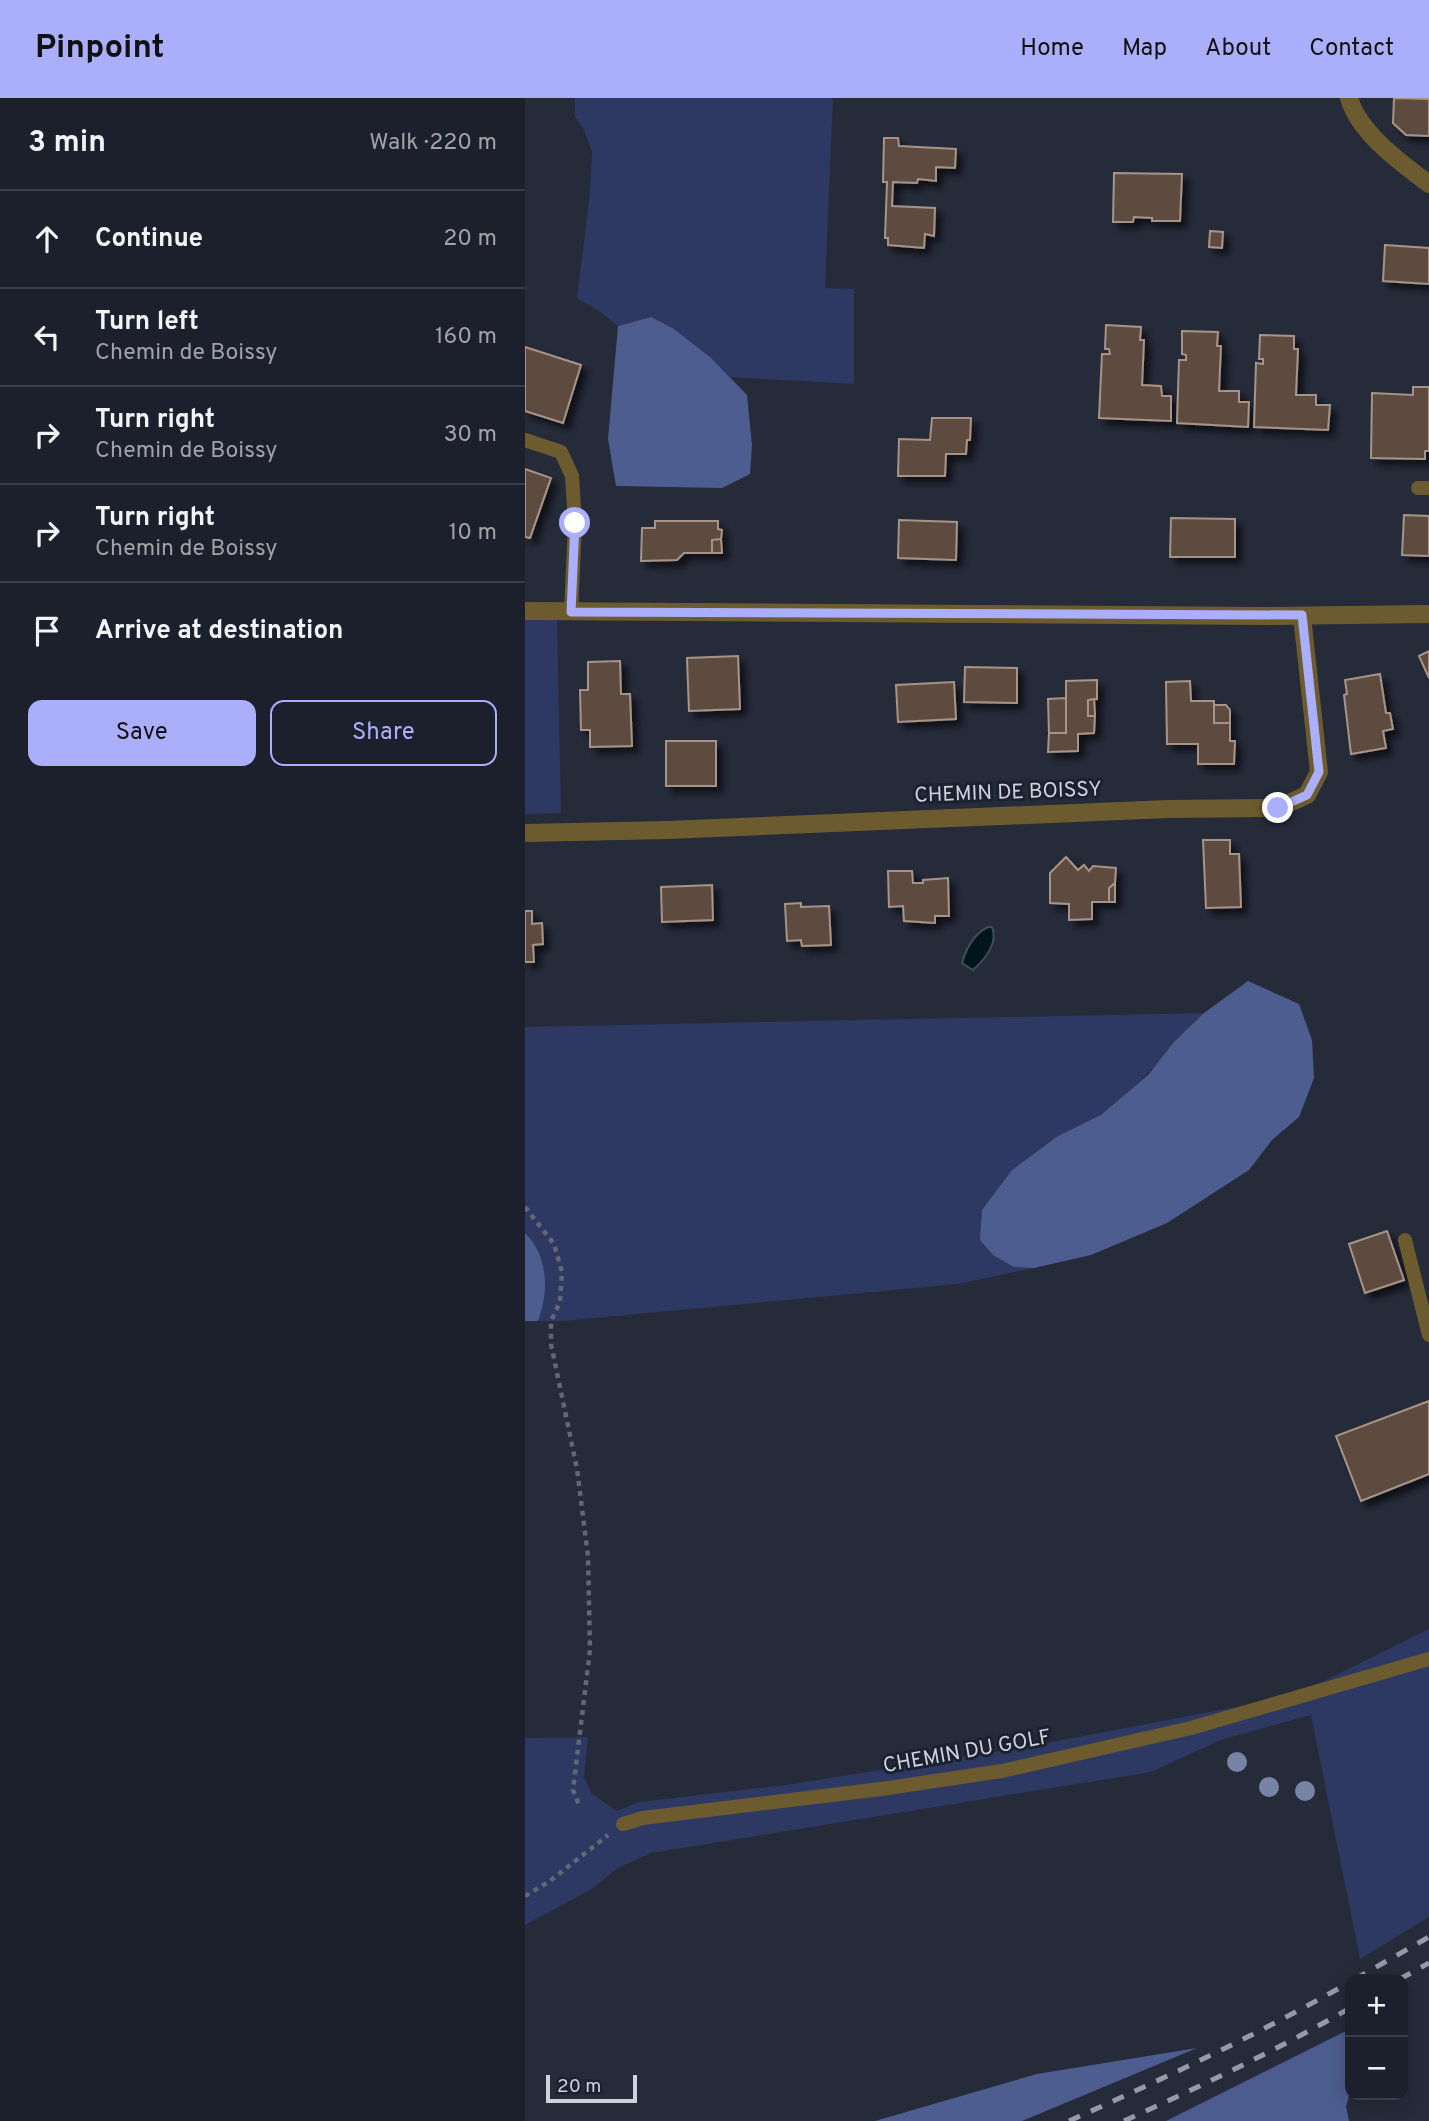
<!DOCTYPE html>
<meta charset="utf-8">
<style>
body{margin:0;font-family:Overpass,sans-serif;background:#292d38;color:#f1f3f6}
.controls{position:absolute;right:21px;bottom:21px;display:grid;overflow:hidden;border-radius:14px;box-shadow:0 4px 18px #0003}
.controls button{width:63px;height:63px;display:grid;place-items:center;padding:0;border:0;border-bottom:2px solid #3a3e48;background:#1c202c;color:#f1f3f6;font:35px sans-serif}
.scale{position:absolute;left:21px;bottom:18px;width:91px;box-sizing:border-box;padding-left:7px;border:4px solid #cfd2dd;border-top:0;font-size:19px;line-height:24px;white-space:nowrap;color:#cfd2dd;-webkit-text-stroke:5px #1c2130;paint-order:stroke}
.stop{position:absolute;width:21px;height:21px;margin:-16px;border:5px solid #abaffb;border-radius:50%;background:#fff}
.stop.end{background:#abaffb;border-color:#fff;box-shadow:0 2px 7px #0008}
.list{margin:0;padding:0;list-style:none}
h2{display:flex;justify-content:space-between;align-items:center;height:91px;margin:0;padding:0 28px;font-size:30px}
h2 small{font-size:23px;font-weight:400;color:#a0a3a9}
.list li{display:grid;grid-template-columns:46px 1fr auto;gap:21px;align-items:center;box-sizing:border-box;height:98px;padding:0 28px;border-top:2px solid #3a3e48}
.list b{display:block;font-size:26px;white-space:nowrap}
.list p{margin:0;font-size:23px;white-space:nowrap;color:#a0a3a9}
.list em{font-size:23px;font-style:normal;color:#a0a3a9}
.actions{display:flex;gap:14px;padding:21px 28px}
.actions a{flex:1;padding:16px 0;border:2px solid #abaffb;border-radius:14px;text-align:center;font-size:24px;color:#abaffb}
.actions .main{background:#abaffb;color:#111}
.icon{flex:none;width:38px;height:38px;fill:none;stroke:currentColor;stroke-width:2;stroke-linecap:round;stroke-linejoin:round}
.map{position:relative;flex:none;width:904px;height:2023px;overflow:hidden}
header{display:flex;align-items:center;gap:42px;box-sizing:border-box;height:98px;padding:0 35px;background:#abaffb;color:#111}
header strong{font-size:33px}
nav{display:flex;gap:38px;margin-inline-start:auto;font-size:24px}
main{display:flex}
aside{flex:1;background:#1c202c}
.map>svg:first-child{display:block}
</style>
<header>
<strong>Pinpoint</strong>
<nav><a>Home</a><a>Map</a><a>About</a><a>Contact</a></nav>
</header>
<main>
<aside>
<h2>3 min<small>Walk · 220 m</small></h2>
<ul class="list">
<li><svg class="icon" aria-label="ahead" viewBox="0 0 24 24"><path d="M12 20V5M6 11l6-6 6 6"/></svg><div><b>Continue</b></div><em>20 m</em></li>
<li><svg class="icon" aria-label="left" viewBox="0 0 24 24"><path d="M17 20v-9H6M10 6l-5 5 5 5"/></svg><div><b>Turn left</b><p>Chemin de Boissy</p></div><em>160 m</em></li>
<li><svg class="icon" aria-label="right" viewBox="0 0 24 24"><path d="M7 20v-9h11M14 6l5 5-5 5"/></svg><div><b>Turn right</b><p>Chemin de Boissy</p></div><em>30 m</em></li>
<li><svg class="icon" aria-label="right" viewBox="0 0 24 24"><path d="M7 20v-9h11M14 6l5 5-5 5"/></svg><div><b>Turn right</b><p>Chemin de Boissy</p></div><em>10 m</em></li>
<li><svg class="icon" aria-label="arrive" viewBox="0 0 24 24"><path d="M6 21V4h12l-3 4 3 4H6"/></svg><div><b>Arrive at destination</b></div></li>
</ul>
<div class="actions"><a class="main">Save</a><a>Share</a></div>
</aside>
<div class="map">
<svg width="904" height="2023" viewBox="0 0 904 2023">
<defs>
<filter id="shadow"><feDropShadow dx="6" dy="6" stdDeviation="3.5" flood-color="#0009"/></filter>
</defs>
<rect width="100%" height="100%" fill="#262b3a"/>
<path fill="#2d3962" d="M50,0H308L300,190L329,191V286L205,279C181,255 156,235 126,219L93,228L74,213L52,200L65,96L67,54L58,30L50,19Z
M0,521H32L36,715L0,716Z
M679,915C645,948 617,988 577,1016C564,1025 547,1031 533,1038L489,1168L509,1170L433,1186L37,1223H13C24,1194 24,1160 0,1135V929Z
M904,1531V1819L835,1861L786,1617L695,1642L626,1674L126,1755L93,1770L65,1792L0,1827V1640L63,1639L59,1679L67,1696L92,1713L114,1704L261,1687L501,1649L736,1604L783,1591Z"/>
<path fill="#4d5d90" d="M126,219L149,231L186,260L222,297L227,347L225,376L197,390L91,388L83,341L93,228Z
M723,883L774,906L787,942L789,980L774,1019L747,1042L724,1072L642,1125L566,1157L509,1170L489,1169L468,1157L455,1142L457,1112L487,1072L533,1038L576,1017L623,977L649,944L679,915Z
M0,1135C24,1159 24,1194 13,1223H0Z
M825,1931V1995L821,2008L824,2023H641Z
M672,1950L497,2023H350L512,1976Z"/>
<path fill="#00151c" stroke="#3e4e56" stroke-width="2" d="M463,829H467C474,846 459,862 448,872L437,865C441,851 449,836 463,829Z"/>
<path fill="#5d4b41" stroke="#a79387" stroke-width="2" filter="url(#shadow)" d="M869,0L904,1V38L881,37L868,25Z
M359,40H373L374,48L431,51L430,70L411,69V83L393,81L392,85L368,84L367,108L410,110L409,138L400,136L399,150L363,147V140H360L362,84H358Z
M589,75L657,76L655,123H627V120L609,119L608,124H588Z
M685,133L698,134L697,150L684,149Z
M860,147L904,150V186L858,183Z
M581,227L616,229L615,242H619L617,287L636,288L637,298H646V323L574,320L577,256H585L584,251H580Z
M657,233L693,234L692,248H696L694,293H714V304H724L723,329L652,325L654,262H661V257L657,256Z
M735,237L769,238V251H773L771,297H791V307H805L803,332L729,329L731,265L738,266V261H734Z
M0,249L56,267L38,325L0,313Z
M888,289H904V353H900V361L846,360L847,295L888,297Z
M407,320H446L445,342H442L441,356H421L420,378H373L374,341L405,342Z
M0,371L26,380L5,440L0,439Z
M879,417L904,418V458L877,457Z
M646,420L710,421V459H645Z
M374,422L432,424L431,462L373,460Z
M130,423H193V431L197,432L196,441L187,442V455H159L152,462L116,463L117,430H130Z
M196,441L197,455H187V442Z
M904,553V580L894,558Z
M213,558L215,611L164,613L162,560Z
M95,563L96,596H105L107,648L65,649V632H56L55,592H63V564Z
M440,569L492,570V605L439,604Z
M855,576L861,615H865L868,631L858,633L861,650L826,656L819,597L822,596L820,582Z
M572,582V601L563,602V618L570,617L569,635L553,636V653L523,654L524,635H541V583Z
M665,583L666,603H689V625H705V643H710L709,666H673V646H642L641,584Z
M429,584L431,621L373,624L371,587Z
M541,600V635H524L523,601Z
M569,601L570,617L563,618V602Z
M689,607H701L705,612V625H689Z
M141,643H191V688H141Z
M678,742H705V756H714L716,809L681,810Z
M541,759L553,772L559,767L564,773L568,768L591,770L590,785L584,790V804H567V821L544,822V806L525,805V775Z
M363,773H387L388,785H398V782L423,780L424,818H410V825L379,823L378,808L364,809Z
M590,785V804H584V790Z
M187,787L188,822L137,824L136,789Z
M276,805V809L304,808L306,847L277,848L276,842L262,843L260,806Z
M0,813H7V826L17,825L18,846L8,847L9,864H0Z
M862,1133L879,1182L840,1195L824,1146Z
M904,1303V1376L836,1403L811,1338Z"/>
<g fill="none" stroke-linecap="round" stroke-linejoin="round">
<path stroke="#626774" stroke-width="4.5" stroke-dasharray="5 5" stroke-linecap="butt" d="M0,1109L29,1146L37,1174L35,1204L26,1223V1246L52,1371L63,1458L65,1552L48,1692L54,1707
M0,1798L25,1783L83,1737"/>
<path stroke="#6d5b30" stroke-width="14" d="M0,342L36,354L47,378L50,425L46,514
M893,390H904
M880,1142L904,1237
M98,1726L118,1720L356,1691L477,1673L666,1630L904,1561"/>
<path stroke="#6d5b30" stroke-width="18" d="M824,0C834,35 876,65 904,86
M0,513L742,518L904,516
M0,735L143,732L643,711L753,710L782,697L794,674L777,518"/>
<path stroke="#9699a6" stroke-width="5" stroke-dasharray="12 12" stroke-linecap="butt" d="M830,1881L904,1839
M875,1881L904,1865
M544,2023C640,1980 734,1936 825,1884
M599,2023C676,1988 752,1952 825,1910"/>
</g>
<g fill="#7884a5">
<circle cx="712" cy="1664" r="10"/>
<circle cx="744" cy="1689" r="10"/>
<circle cx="780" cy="1693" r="10"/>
</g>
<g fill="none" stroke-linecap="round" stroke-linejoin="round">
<path stroke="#abaffb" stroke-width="9" d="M50,425L46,514L777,517L794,674L782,697L753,710"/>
</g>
<g text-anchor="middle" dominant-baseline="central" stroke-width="6" stroke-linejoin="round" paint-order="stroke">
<g font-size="21" fill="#cfd2dd" stroke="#1c2130">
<text transform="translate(483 695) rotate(-2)">CHEMIN DE BOISSY</text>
<text transform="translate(442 1654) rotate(-10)">CHEMIN DU GOLF</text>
</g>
</g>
</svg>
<div class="controls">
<button>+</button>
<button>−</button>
</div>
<div class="scale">20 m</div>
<div class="stop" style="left:50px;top:425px"></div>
<div class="stop end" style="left:753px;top:710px"></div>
</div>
</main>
